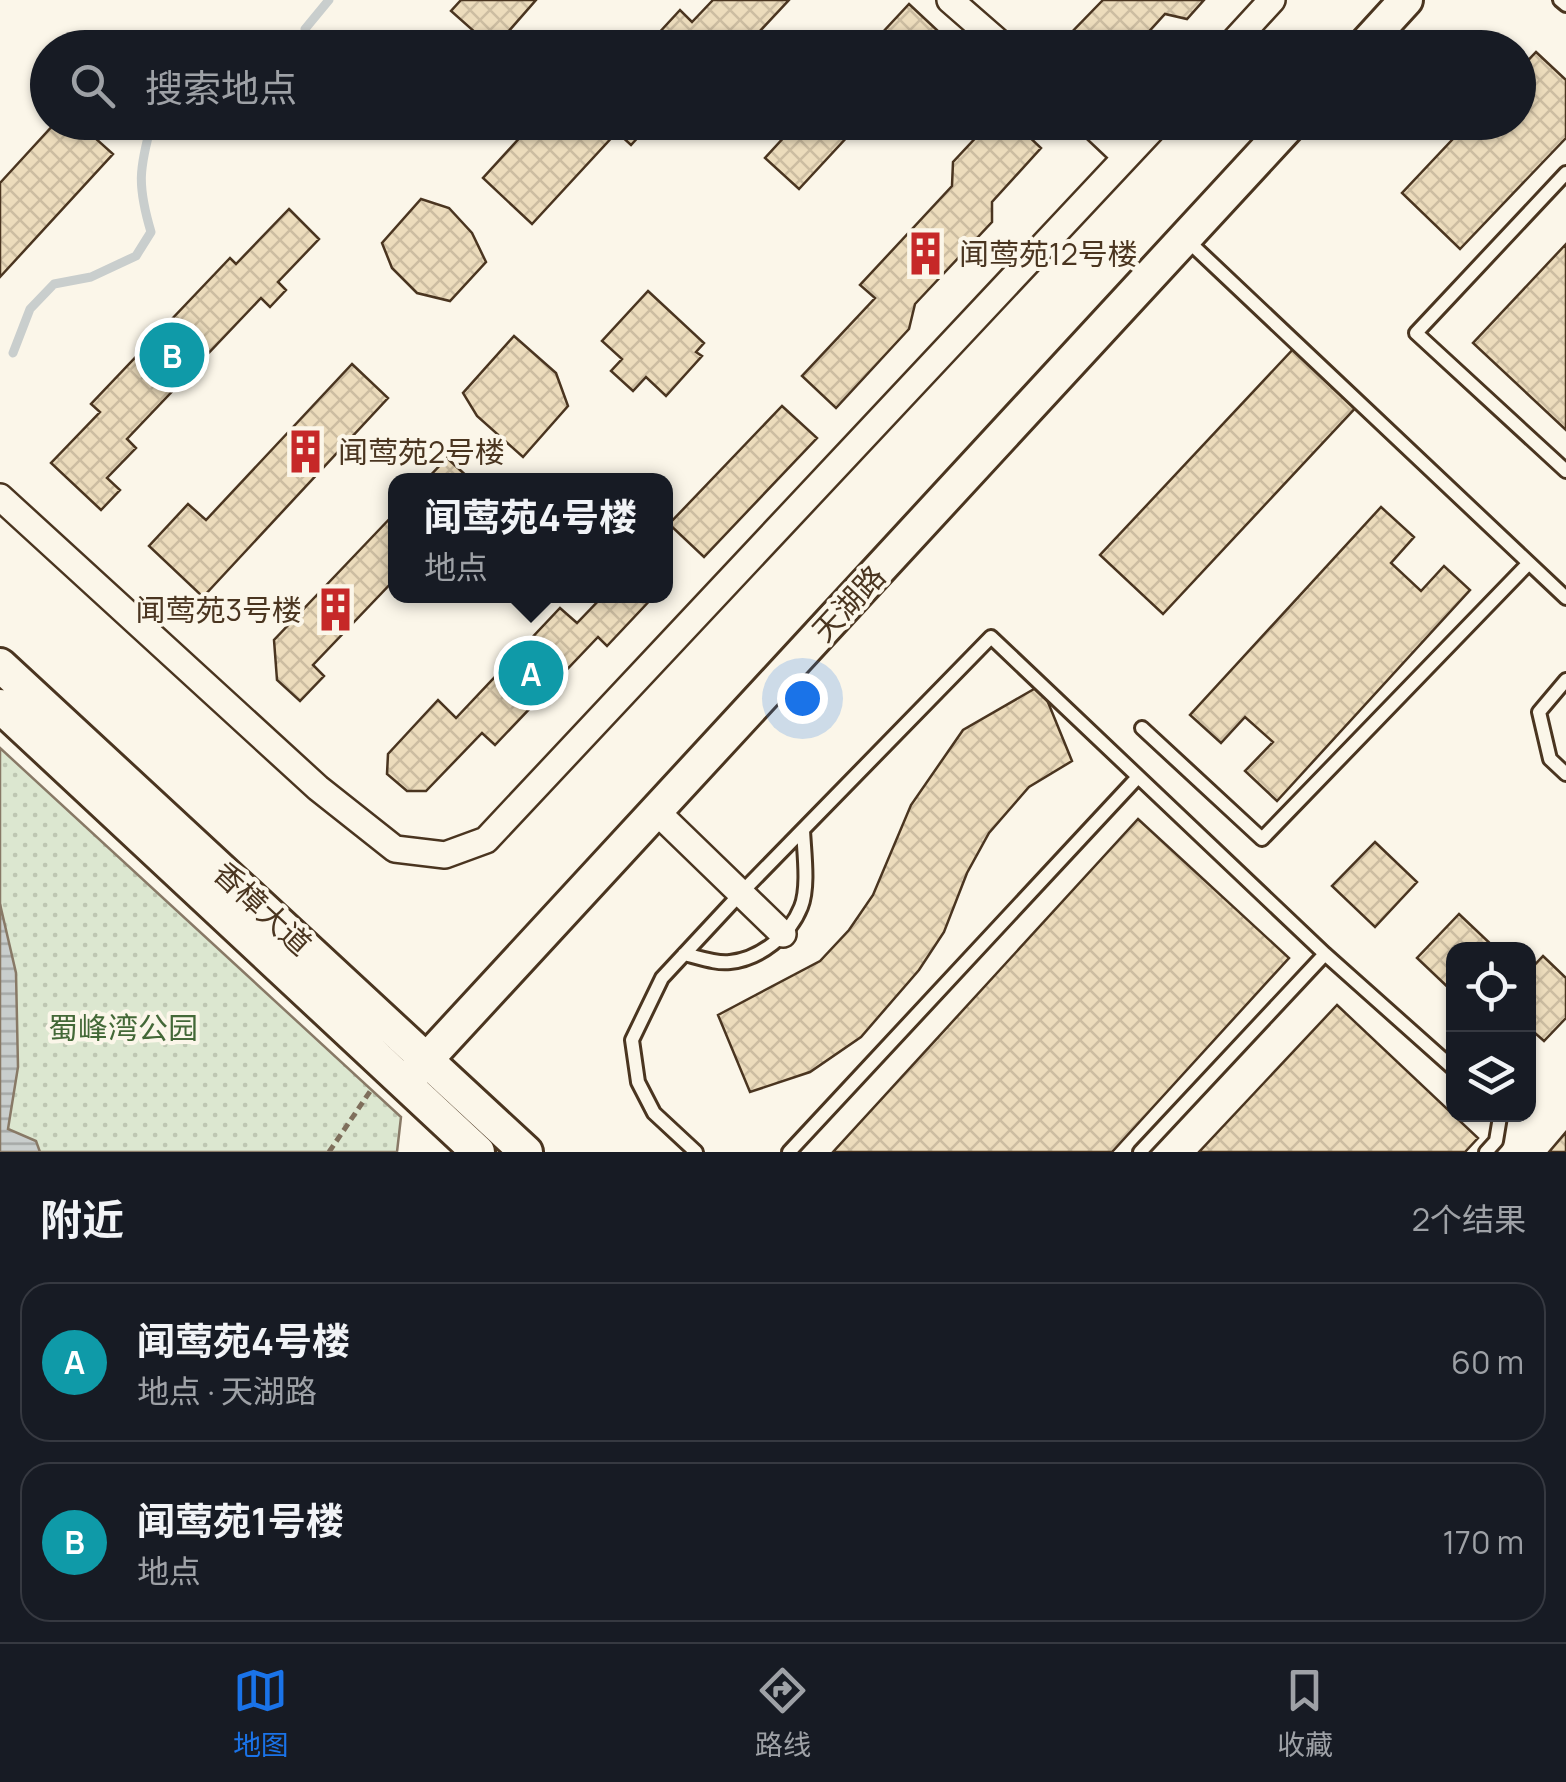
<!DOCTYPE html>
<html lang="zh">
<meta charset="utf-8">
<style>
body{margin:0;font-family:Manrope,"Noto Sans SC",sans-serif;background:#242831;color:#f1f3f6}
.controls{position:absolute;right:30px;bottom:30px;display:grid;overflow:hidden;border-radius:20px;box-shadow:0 2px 8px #0004}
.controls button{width:90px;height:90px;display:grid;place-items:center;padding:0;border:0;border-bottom:2px solid #363941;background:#171b24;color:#f1f3f6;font:50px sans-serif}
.you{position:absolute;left:802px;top:698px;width:35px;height:35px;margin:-25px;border:8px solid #fff;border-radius:50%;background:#1a73e8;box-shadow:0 0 0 15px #1a73e833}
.badge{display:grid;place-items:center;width:65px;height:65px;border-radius:50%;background:#1a73e8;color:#fff;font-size:32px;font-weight:700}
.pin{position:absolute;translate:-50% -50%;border:5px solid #fff;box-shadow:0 2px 10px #0006}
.popup{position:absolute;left:388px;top:473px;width:285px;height:130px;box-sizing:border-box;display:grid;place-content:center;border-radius:20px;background:#171b24;filter:drop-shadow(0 2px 8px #0005);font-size:32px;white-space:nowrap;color:#9ea1a6}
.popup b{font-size:38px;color:#f1f3f6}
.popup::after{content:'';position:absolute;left:50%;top:100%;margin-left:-20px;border:20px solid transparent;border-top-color:#171b24}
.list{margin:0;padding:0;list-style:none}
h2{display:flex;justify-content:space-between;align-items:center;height:130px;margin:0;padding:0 40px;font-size:42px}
h2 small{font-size:32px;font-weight:400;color:#9ea1a6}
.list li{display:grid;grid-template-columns:65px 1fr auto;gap:30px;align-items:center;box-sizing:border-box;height:160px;margin:0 20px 20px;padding:0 20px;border:2px solid #363941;border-radius:30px}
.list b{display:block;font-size:38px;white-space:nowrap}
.list p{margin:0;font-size:32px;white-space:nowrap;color:#9ea1a6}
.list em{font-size:32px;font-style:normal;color:#9ea1a6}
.icon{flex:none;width:55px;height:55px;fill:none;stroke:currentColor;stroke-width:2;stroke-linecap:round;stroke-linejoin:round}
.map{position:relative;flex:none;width:1566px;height:1152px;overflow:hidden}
.search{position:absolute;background:#171b24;box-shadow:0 2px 8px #0004;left:30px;right:30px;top:30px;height:110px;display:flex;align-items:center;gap:25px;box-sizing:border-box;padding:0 35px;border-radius:55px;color:#9ea1a6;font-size:38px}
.sheet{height:490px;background:#171b24}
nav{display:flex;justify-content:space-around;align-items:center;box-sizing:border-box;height:140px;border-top:2px solid #363941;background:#171b24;font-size:28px;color:#9ea1a6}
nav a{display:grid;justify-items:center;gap:5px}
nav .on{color:#1a73e8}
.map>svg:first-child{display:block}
</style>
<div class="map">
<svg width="1566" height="1152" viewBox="0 0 1566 1152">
<defs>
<pattern id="park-dots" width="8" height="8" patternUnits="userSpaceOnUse" patternTransform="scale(2.5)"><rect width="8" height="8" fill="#dce7d0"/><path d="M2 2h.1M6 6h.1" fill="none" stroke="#bec7b2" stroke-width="1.8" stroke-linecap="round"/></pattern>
<pattern id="water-rules" width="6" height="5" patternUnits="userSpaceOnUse" patternTransform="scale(2.5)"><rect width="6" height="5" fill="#c9cecd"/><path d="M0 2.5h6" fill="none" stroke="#a5a8a6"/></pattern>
<pattern id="building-cross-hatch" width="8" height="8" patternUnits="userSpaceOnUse" patternTransform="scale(2.5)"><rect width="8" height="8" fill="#ecdcbc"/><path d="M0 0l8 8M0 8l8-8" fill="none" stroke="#ccbda1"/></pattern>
</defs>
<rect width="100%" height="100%" fill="#fbf6e9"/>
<path fill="url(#park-dots)" stroke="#887966" stroke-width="2.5" d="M0,748L401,1117L397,1152H0Z"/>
<path fill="url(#water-rules)" stroke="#887966" stroke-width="2.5" d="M0,904L16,973L18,1067L8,1129L36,1141L40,1152H0Z"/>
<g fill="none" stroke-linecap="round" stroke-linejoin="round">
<path stroke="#c9cecd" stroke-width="9" d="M313,48L305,29L329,0
M230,122L252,129L263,122
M13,353L30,309L54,284L91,277L136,256L151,232C137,185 139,169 152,122"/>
</g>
<path fill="url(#building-cross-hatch)" stroke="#4a3520" stroke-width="2.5" d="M461,0H536L494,48H463L476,33L451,11Z
M713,0H789L744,48H645L680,10L692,22Z
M1103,0H1204L1187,19L1165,14L1134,48H1078L1067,37Z
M909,4L953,45L950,48H868Z
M1536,52L1566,80V138L1460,249L1402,193L1469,122H1518V71Z
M56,122H109L95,138L113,154L0,277V183Z
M534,122H652L631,145L617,132L532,224L483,178Z
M798,122H861L799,189L765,158Z
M970,122H1034L1024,132L1041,148L992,202V222L915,304L909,329L836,408L802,376L875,298L860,285L952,186L953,162L981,132Z
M421,199L449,208L472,233L486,262L450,301L417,293L392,268L382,243Z
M289,209L319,239L278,282L286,290L270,307L261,298L127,439L136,448L107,478L120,490L101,510L51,463L100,412L91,404L230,258L236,264Z
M1566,244V430L1473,343Z
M648,291L704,343L696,352L702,356L666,396L646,377L633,391L611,371L622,359L602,341Z
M514,336L556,373L568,406L523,457L477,416L463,393Z
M1297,345L1360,403L1163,614L1100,555Z
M352,364L388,398L203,597L149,546L188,504L206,520Z
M782,406L817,438L704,557L669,524Z
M447,458L471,480H426Z
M1381,507L1414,537L1391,563L1421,591L1444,566L1470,590L1277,801L1245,771L1273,742L1245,717L1221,743L1190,715Z
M396,512V578L313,665L324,676L300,701L277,680L274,640Z
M603,596H654L607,646L598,637L495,745L482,733L426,791H407L387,774L388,754L438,700L456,718L560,608L577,623Z
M1041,685L1072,761L1029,787L989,833L967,873L944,932L919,970L861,1037L810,1072L750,1092L718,1015L820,961L849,930L873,895L911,805L963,730Z
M1138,819L1289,958L1112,1152H833Z
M1375,842L1417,882L1375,927L1332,886Z
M1459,914L1496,949H1454V993L1417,958Z
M1543,956L1566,978V1018L1544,1041L1528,1027V972Z
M1337,1005L1478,1138L1465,1152H1199Z
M1566,1132V1152H1549Z"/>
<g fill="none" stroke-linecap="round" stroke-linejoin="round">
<defs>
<path id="service" d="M1560,0L1566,5
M1566,173L1416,333L1566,471
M1187,240L1566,598
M1566,680L1539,712L1550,759L1566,774
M1142,728L1262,839L1529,563
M684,954C698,957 716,964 730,962C760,959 790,935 801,907C809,887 804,852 803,830
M696,1152L654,1113L638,1082L632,1040L662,978L741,893L991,637L1325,954L1454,1069
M789,1152L1137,778
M1140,1152L1325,954
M1486,1152L1496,1141L1500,1117L1498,1114"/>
<path id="minor" d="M950,0L1005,48
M1228,48L1272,0
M1089,122L1126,157
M0,497L318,788L395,849L445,855L486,840L1159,122
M656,811L783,934"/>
<path id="tertiary" d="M1362,48L1406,0
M0,665L526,1152
M0,706L478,1152
M405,1083L1292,122"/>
</defs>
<use href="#service" stroke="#4a3520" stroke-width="18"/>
<use href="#minor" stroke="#4a3520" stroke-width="30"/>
<use href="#tertiary" stroke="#4a3520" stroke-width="38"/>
<path stroke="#7f6f5c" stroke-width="5" stroke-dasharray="8 5" stroke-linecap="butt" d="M329,1152L371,1090"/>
<use href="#service" stroke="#fbf6e9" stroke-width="12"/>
<use href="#minor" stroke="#fbf6e9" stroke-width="25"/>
<use href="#tertiary" stroke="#fbf6e9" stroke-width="32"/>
</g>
<defs>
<symbol id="building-bare" viewBox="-9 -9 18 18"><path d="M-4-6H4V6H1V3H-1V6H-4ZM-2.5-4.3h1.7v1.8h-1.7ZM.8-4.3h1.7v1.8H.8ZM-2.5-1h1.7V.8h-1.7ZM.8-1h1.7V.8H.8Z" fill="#c62828" stroke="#fbf6e9" stroke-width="2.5" paint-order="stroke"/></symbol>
</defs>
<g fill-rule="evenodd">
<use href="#building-bare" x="894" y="222" width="63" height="63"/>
<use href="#building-bare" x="274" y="420" width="63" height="63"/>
<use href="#building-bare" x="304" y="578" width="63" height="63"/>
</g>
<g text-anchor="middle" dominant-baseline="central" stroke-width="8" stroke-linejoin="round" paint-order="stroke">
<g font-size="30" fill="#4a3520" stroke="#fbf6e9" text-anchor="start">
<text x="959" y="253">闻莺苑12号楼</text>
<text x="338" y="451">闻莺苑2号楼</text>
<text x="302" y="609" text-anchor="end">闻莺苑3号楼</text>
</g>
<g font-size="30" fill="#4a3520" stroke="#fbf6e9">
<text transform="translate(848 603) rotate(-47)">天湖路</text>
<text transform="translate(263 908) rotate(43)">香樟大道</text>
</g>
<g font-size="30" fill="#436837" stroke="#fbf6e9">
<text x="123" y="1027">蜀峰湾公园</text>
</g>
</g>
</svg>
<div class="controls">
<button><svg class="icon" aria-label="locate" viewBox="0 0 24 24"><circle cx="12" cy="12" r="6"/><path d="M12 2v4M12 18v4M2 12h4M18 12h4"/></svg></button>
<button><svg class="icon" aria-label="layers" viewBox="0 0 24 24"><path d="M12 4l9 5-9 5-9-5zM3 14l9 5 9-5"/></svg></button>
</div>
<div class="you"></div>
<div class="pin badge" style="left:531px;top:673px;background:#0f9aa8">A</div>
<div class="popup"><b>闻莺苑4号楼</b>地点</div>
<div class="pin badge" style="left:172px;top:355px;background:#0f9aa8">B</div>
<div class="search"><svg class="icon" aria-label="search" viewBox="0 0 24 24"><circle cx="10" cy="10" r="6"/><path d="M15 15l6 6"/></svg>搜索地点</div>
</div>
<section class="sheet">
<h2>附近<small>2个结果</small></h2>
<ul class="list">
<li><span class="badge" style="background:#0f9aa8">A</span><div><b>闻莺苑4号楼</b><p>地点 · 天湖路</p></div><em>60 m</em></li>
<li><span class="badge" style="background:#0f9aa8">B</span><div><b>闻莺苑1号楼</b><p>地点</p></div><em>170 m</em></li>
</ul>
</section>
<nav>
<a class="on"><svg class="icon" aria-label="map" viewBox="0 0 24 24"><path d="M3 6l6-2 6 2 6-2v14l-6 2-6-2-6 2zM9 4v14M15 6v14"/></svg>地图</a>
<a><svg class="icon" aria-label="directions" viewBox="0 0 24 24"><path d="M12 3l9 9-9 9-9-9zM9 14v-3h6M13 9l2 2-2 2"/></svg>路线</a>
<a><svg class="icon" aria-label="saved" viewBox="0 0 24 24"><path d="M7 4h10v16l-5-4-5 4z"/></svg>收藏</a>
</nav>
